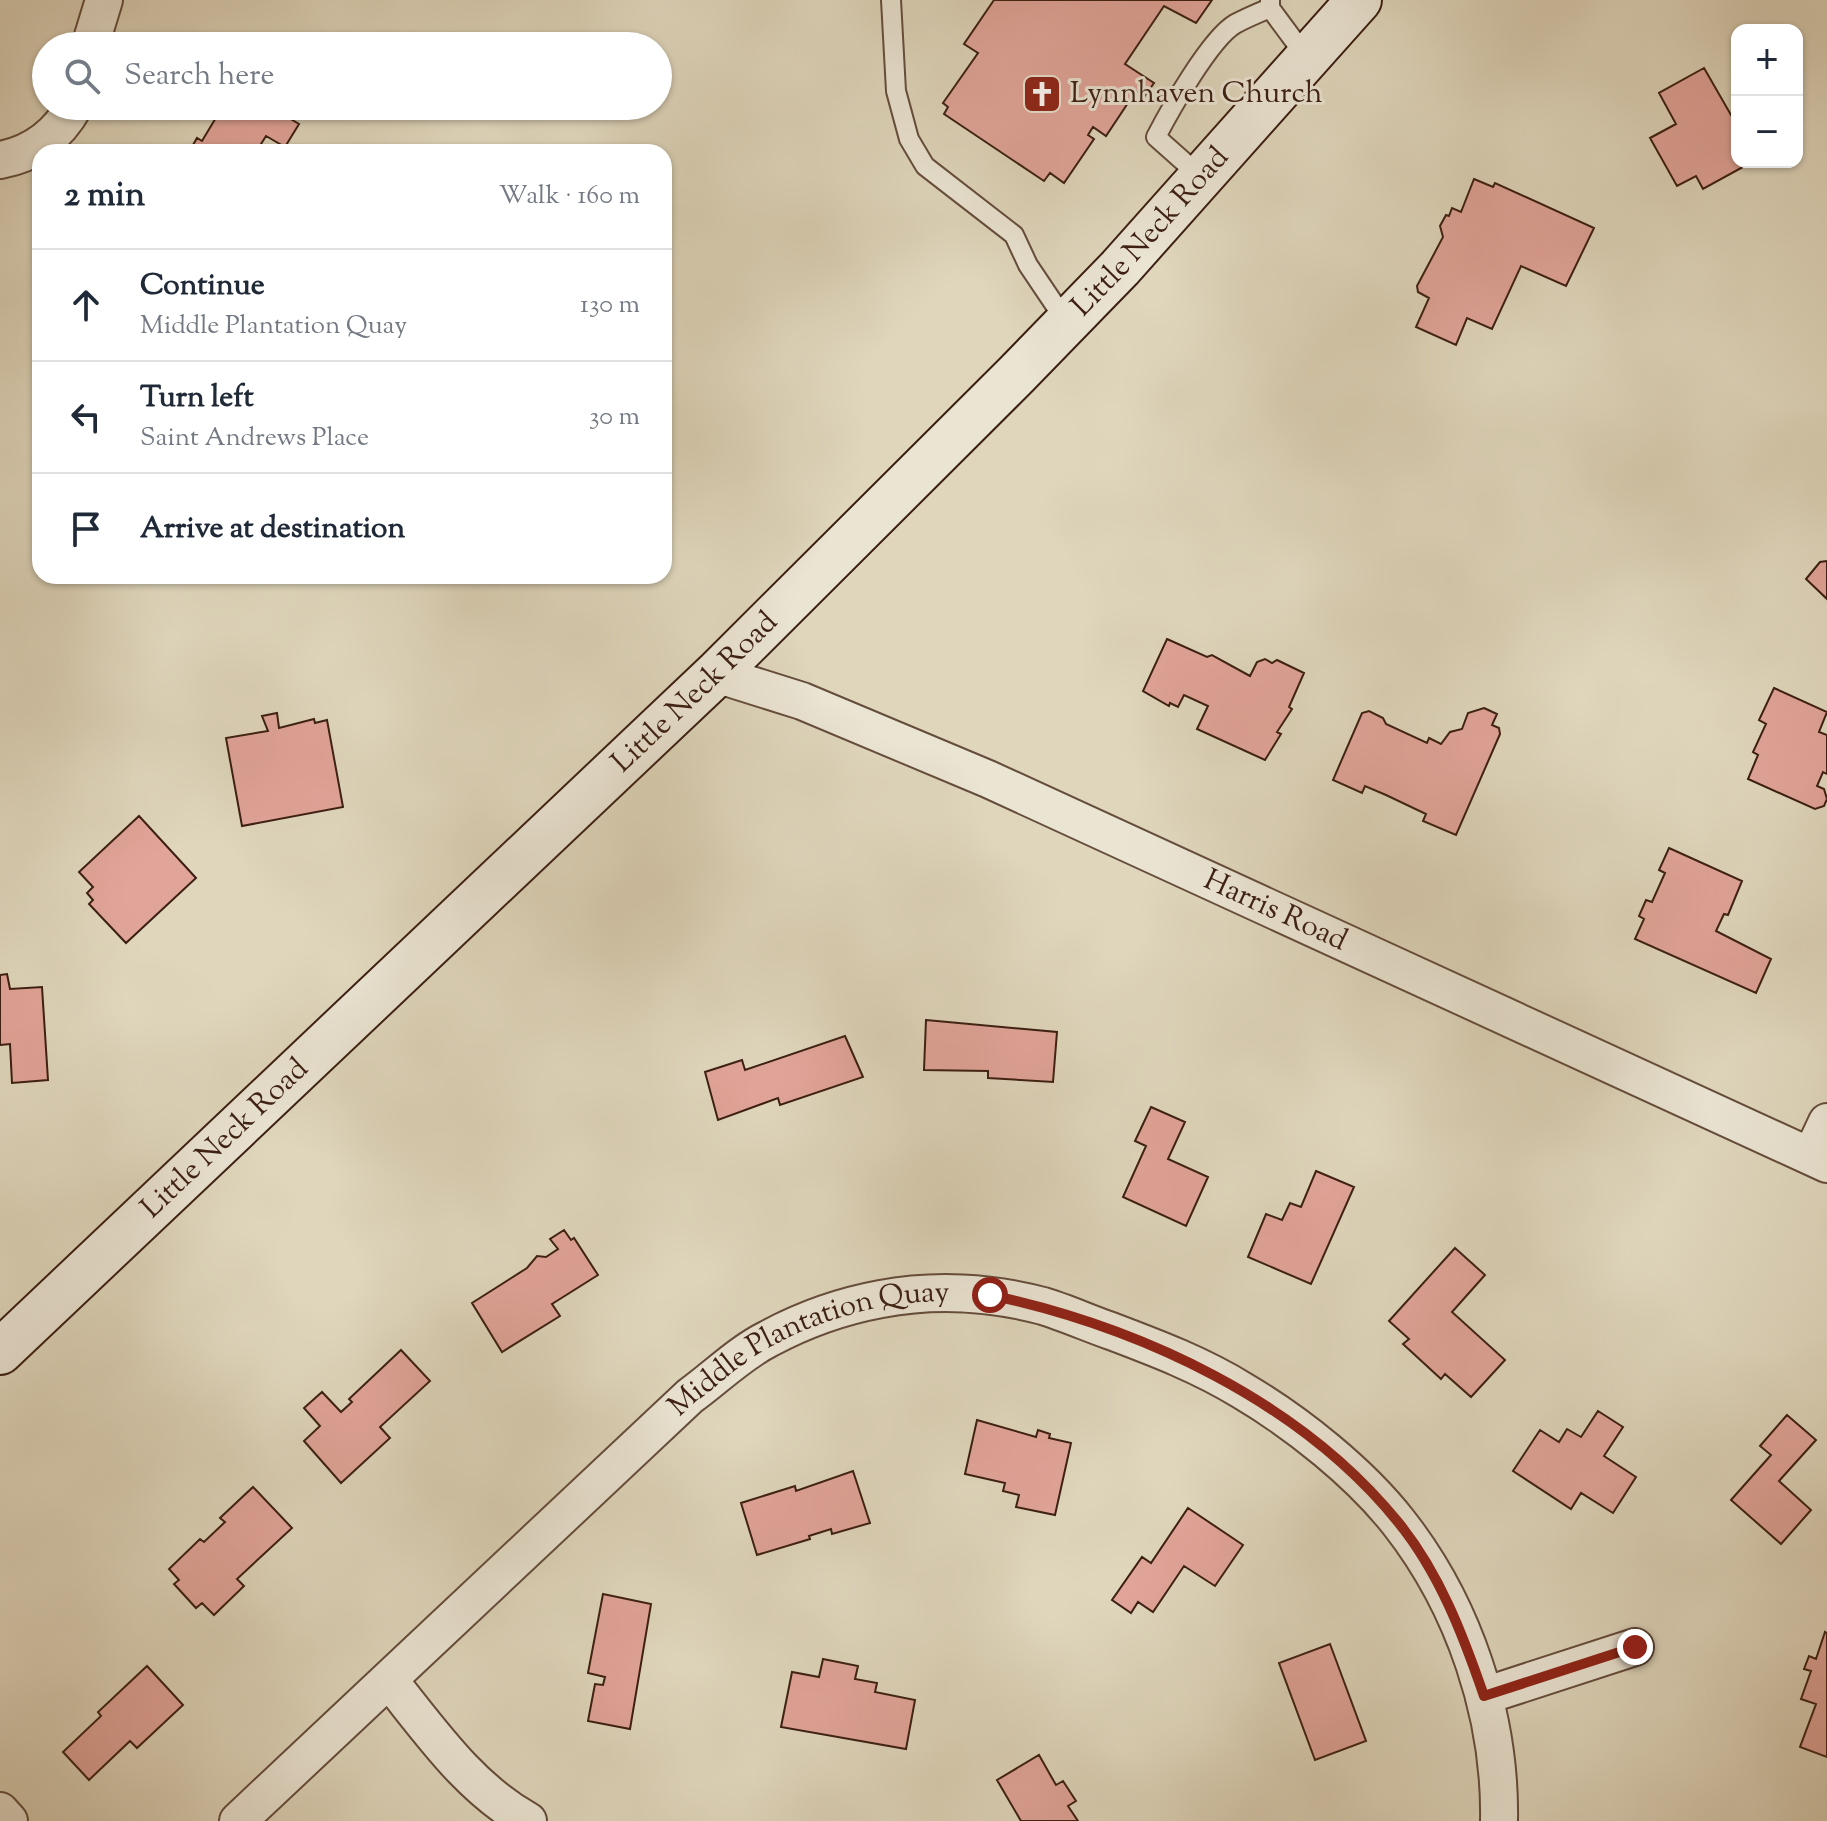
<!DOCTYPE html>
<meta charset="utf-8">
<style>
body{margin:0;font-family:"Sorts Mill Goudy",serif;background:#f2f2f3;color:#1f2937}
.controls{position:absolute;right:24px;top:24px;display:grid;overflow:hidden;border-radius:16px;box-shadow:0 2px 6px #0004}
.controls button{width:72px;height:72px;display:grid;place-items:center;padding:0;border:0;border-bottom:2px solid #e0e1e3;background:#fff;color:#1f2937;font:40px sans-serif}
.stop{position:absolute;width:24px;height:24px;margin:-18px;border:6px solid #8f2418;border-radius:50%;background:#fff}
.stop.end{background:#8f2418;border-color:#fff;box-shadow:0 2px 8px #0008}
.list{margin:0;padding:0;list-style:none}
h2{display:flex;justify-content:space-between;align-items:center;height:104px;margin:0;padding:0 32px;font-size:34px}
h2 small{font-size:26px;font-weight:400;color:#747a83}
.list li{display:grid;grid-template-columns:52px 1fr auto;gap:24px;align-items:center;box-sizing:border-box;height:112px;padding:0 32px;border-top:2px solid #e0e1e3}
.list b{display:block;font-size:30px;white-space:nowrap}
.list p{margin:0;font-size:26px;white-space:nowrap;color:#747a83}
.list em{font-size:26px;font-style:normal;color:#747a83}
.icon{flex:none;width:44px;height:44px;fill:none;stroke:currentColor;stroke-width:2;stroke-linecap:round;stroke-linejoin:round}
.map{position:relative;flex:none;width:1827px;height:1821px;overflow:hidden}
.search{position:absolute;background:#fff;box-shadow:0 2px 6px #0004;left:32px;top:32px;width:640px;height:88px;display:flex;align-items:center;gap:20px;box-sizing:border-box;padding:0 28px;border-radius:44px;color:#747a83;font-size:30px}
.panel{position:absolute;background:#fff;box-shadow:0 2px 6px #0004;left:32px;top:144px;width:640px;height:440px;border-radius:24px}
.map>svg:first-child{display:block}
</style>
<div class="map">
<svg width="1827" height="1821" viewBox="0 0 1827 1821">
<rect width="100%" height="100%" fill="#dfd6bc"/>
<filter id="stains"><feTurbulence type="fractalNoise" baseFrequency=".0025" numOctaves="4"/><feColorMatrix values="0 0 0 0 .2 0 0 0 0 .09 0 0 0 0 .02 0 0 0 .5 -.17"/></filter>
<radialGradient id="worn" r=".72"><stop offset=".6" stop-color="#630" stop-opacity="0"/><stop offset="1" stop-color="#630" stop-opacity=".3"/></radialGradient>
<path fill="#e1a499" stroke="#3c1f12" stroke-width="2" d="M994,0H1212L1196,23L1164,6L1125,64L1154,83L1144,97L1136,91L1106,136L1093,127L1088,135L1094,139L1064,183L1050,173L1044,181L944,114L948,107L943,103L978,53L964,44Z
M1704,68L1731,115L1737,112V162H1752L1703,189L1696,176L1677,186L1650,138L1676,124L1659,93Z
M223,106H269L299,124L285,147L266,136L256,152H189L197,138L202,141Z
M1474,179L1493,187L1495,183L1594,228L1566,286L1521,266L1492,329L1467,318L1456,345L1416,327L1429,298L1418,292L1417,286L1443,237L1440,226L1446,215L1449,216L1452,208L1461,212Z
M1827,561V599L1806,579L1820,562Z
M1167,639L1207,657L1212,655L1250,676L1257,662L1265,659L1272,663L1277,660L1304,673L1289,707L1292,709L1277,732L1281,734L1265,760L1197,729L1208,706L1184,695L1178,707L1170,703L1169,706L1143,691Z
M1774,688L1827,712L1819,732L1827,735V774L1823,772L1817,786L1824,789L1827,799L1824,806L1815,809L1748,779L1758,755L1753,752L1766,724L1759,720Z
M1484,708L1497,714L1492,725L1499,728L1500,734L1456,835L1423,821L1426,814L1386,795L1365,786L1362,793L1333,780L1362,713L1369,711L1383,718L1386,724L1427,743L1429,738L1441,744L1450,732L1462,729L1468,713Z
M277,713L279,728L314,719L315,723L327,720L343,807L242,826L226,738L268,731L262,716Z
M139,816L196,878L126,943L89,904L93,900L87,893L93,887L79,872Z
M1669,848L1742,881L1728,915L1724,914L1716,931L1771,959L1756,993L1635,939L1644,919L1639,916L1646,900L1652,902L1665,873L1659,870Z
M7,974L10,989L42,987L48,1080L12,1083L10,1044L0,1045V975Z
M926,1020L1057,1032L1053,1082L988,1078V1071L924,1070Z
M845,1036L863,1077L780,1105L778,1098L718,1120L705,1072L742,1060L745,1070Z
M1151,1107L1185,1122L1168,1159L1208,1177L1186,1226L1123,1197L1146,1146L1135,1141Z
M1316,1171L1354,1187L1311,1284L1248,1257L1266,1214L1282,1220L1290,1203L1301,1207Z
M564,1230L571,1240L574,1238L598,1275L552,1304L560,1316L502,1352L472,1303L527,1268L537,1256L546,1257L558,1249L550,1239Z
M1455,1248L1485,1275L1452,1312L1505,1360L1471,1397L1445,1374L1441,1379L1403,1344L1409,1339L1389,1321Z
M401,1350L430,1381L380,1427L390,1438L341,1483L304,1441L320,1426L304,1408L322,1392L341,1412L352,1402L349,1399Z
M1598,1411L1623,1427L1604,1456L1636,1477L1613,1513L1581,1493L1571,1509L1513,1471L1540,1430L1559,1442L1567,1429L1581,1437Z
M1787,1415L1816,1440L1779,1481L1811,1510L1781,1544L1731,1500L1771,1455L1760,1446Z
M977,1420L1036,1437L1038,1430L1050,1434L1049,1438L1071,1443L1055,1515L1016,1507L1019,1495L1003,1491L1005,1483L965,1474Z
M853,1471L870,1523L832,1534L831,1529L809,1536L810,1539L757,1555L741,1503L795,1486L796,1491Z
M253,1487L292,1528L237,1579L244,1586L214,1615L202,1603L196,1608L174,1584L179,1580L169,1569L200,1539L204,1542L225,1522L220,1518Z
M1188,1508L1243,1545L1215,1586L1184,1566L1153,1612L1138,1602L1131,1613L1112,1600L1142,1557L1151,1563Z
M603,1594L651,1604L630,1729L588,1721L595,1684L603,1685L605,1677L588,1673Z
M1825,1632L1827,1633V1757L1800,1747L1816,1704L1801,1699L1811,1671L1804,1669L1809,1656L1816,1659Z
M1330,1644L1366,1741L1315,1760L1279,1663Z
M823,1659L858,1666L855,1679L877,1683L875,1692L915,1700L906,1749L781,1727L792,1672L819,1677Z
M147,1666L183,1705L137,1748L130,1741L89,1780L63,1752L101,1716L98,1712Z
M1039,1755L1056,1785L1063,1781L1076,1801L1068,1806L1078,1821H1021L997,1780Z"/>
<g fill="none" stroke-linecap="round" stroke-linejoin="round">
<defs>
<path id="lane" d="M891,0L896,91L909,139L925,166L1014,235L1028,265L1067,323
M1270,0V8L1307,58
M1201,177L1156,137C1170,110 1210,39 1235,24C1246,18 1258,13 1270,8"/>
<g id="street">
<path d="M90,46L104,0"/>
<path d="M0,160C33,154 58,135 74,106"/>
<path id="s1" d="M716,674L802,701L988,779L1827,1164"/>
<path d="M1811,1156L1827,1122"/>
<path d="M389,1680C431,1732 469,1788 528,1821"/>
<path d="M1484,1696L1635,1647"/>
<path d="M0,1811L9,1821"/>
<path id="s2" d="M238,1821L690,1396C715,1378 740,1353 768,1339C803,1320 843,1306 881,1299C934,1289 991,1292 1043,1306C1066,1313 1088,1323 1111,1331C1156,1348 1201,1365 1243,1391C1297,1423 1360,1473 1399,1523C1464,1606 1501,1716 1499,1821"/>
</g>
<g id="secondary">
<path id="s3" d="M0,1352L716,674L1017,374L1120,268L1359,0"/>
</g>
</defs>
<use href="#lane" stroke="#654d3c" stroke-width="22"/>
<use href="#street" stroke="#654d3c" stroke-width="40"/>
<use href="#secondary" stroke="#3c1f12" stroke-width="48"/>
<use href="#lane" stroke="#eae4d3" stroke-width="18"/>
<use href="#street" stroke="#eae4d3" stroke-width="36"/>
<use href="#secondary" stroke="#eae4d3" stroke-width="44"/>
</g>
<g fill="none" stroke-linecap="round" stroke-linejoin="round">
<path stroke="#8f2418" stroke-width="10" d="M990,1295C1140,1327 1300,1401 1398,1522C1439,1572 1463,1635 1484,1696L1635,1647"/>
</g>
<defs>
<symbol id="church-square" viewBox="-11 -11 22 22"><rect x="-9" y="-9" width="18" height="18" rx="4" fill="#8f2418" stroke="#eae4d3"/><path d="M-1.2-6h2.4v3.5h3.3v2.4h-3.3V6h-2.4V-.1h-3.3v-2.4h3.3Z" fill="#fff"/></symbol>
</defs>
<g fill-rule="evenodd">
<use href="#church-square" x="1020" y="72" width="44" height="44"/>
</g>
<g text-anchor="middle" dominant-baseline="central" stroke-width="6" stroke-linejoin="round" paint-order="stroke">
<g font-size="30" fill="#3c1f12" stroke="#eae4d3" text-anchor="start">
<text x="1070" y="94">Lynnhaven Church</text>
</g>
<g font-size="30" fill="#3c1f12" stroke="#eae4d3">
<text stroke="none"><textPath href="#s3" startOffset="1606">Little Neck Road</textPath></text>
<text stroke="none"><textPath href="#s3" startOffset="958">Little Neck Road</textPath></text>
<text stroke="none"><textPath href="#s1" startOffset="608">Harris Road</textPath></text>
<text stroke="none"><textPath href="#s3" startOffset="310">Little Neck Road</textPath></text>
<text stroke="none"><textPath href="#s2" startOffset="752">Middle Plantation Quay</textPath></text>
</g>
</g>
<rect width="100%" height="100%" filter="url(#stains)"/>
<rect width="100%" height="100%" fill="url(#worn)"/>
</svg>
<div class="controls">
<button>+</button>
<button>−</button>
</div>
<div class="stop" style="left:990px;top:1295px"></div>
<div class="stop end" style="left:1635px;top:1647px"></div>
<div class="search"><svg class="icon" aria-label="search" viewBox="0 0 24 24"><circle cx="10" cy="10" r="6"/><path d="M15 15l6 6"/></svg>Search here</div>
<section class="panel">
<h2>2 min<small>Walk · 160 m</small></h2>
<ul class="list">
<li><svg class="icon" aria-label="ahead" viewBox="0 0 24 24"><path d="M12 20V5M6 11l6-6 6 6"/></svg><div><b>Continue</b><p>Middle Plantation Quay</p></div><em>130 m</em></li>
<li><svg class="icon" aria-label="left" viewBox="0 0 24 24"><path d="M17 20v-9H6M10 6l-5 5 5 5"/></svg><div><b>Turn left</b><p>Saint Andrews Place</p></div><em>30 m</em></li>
<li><svg class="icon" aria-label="arrive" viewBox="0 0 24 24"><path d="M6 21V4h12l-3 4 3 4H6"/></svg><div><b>Arrive at destination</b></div></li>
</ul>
</section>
</div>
